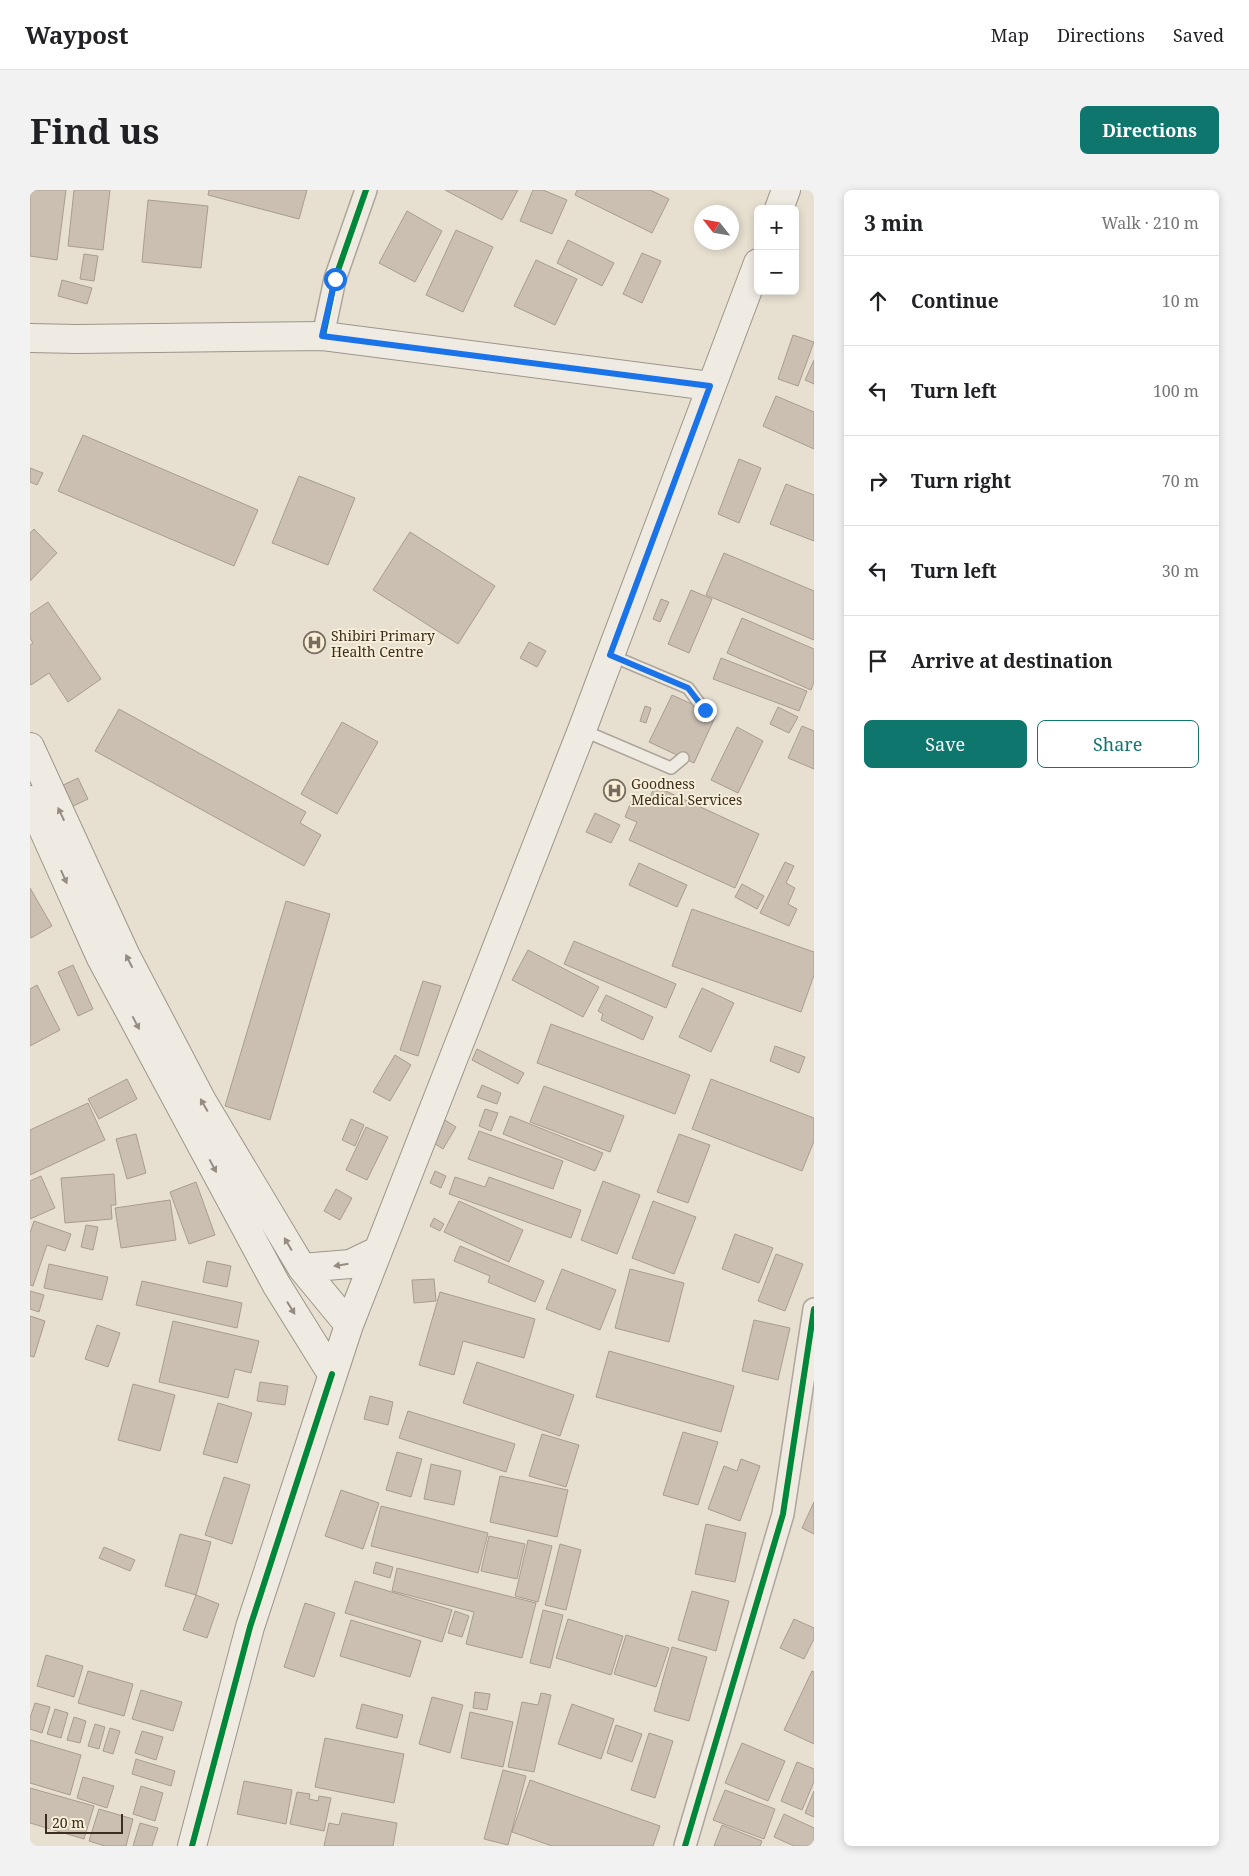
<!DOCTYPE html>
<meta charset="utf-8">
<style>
body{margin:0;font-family:"Noto Serif",serif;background:#f2f2f2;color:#202124}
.controls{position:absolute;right:15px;top:15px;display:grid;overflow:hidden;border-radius:8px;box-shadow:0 2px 8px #0003}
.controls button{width:45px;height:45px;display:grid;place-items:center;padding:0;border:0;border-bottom:1px solid #e0e0e0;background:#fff;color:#202124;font:25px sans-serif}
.compass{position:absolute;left:664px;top:15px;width:45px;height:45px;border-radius:50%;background:#fff;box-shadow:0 2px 8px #0003;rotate:301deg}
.scale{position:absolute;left:15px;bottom:12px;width:78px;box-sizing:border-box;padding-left:5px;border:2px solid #3d2e20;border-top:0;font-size:14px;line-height:18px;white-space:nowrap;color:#3d2e20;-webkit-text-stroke:4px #f7eed8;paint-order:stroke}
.stop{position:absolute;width:15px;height:15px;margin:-11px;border:4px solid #1a73e8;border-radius:50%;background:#fff}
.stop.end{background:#1a73e8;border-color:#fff;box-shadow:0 1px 5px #0008}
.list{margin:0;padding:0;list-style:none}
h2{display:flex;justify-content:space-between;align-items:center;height:65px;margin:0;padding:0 20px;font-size:21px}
h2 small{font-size:16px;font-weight:400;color:#757577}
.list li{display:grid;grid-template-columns:32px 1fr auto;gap:15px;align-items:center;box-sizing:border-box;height:90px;padding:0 20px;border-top:1px solid #e0e0e0}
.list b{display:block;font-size:19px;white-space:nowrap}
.list em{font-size:16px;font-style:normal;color:#757577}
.actions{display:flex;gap:10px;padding:15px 20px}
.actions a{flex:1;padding:11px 0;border:1px solid #0f766e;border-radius:8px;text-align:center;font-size:18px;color:#0f766e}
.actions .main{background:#0f766e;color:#fff}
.icon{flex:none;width:28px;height:28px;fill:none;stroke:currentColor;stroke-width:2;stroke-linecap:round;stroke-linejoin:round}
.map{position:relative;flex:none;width:784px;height:1656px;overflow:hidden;border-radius:8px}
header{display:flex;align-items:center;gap:30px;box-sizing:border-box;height:70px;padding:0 25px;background:#fff;border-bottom:1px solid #e0e0e0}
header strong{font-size:24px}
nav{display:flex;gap:28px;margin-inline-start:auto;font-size:18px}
.intro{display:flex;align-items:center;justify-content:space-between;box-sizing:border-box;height:120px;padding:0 30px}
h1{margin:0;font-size:35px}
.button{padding:12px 22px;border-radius:8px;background:#0f766e;color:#fff;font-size:18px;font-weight:700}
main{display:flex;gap:30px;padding:0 30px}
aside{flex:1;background:#fff;border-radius:8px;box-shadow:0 2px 8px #0003}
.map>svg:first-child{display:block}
</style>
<header>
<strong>Waypost</strong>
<nav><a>Map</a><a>Directions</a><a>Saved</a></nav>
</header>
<div class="intro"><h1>Find us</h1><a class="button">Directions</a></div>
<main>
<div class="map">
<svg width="784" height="1656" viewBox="0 0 784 1656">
<rect width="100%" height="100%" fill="#e7e0d1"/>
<path fill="#cbbfb2" stroke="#a89c90" d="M0,0H36L27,70L0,66Z
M44,0H80L73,60L38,56Z
M179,0H277L269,29L178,5Z
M415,0H488L472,30Z
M503,0H513L537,10L522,44L490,31Z
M547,0H620L639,9L622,43L545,5Z
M118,10L178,16L171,78L112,72Z
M377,21L412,41L385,92L349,73Z
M426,40L463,57L433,122L396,105Z
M538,50L584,73L572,96L527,73Z
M612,63L631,71L612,113L593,104Z
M54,64L68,66L64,91L50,89Z
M506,70L547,89L525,135L484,116Z
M32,90L62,98L57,114L28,106Z
M763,145L784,152L768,196L748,189Z
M784,170V194L775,190Z
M746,206L784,222V259L733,236Z
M53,245L228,320L204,376L28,301Z
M709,269L731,278L709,333L688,324Z
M0,278L13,283L7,295L0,292Z
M269,286L325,308L298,375L242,353Z
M756,294L784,305V351L740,334Z
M4,339L27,363L0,391V343Z
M380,342L465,396L428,454L343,400Z
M694,363L784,401V450L676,405Z
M661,400L682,409L659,463L638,454Z
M631,409L639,412L630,432L623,429Z
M18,412L71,489L38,512L19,483L1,495L0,494V455L3,453L0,448V424Z
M712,428L784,459V492L781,500L697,463Z
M499,452L516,461L507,477L490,468Z
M691,468L777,501L769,521L683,489Z
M642,505L686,525L664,573L619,552Z
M615,516L621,518L616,533L610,531Z
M748,517L768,527L759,543L740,534Z
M89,519L276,622L270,633L291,645L274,676L65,561Z
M312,532L348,552L307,624L271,604Z
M772,536L784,541V579L758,568Z
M707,537L733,551L708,603L681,590Z
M48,588L58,609L37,619L27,598Z
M625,596L729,644L705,698L599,650L607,632L595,627L603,607L617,614Z
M565,623L590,635L581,653L556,642Z
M755,672L764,676L756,693L765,698L758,714L767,719L759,736L730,723Z
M609,673L657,695L647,717L599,695Z
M712,694L734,706L727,719L705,707Z
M0,698L22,736L1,748L0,746Z
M256,711L300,724L240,930L195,916Z
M662,719L784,762V785L771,822L642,776Z
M544,751L646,794L636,818L534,774Z
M498,760L569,797L553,827L482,790Z
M43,775L63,819L48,826L28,782Z
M393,791L411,796L388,866L370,860Z
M7,795L30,840L0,856V799Z
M672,798L704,813L681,862L649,847Z
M576,805L623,827L613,850L571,830L573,824L568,821Z
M521,834L660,885L645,924L507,873Z
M745,856L775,867L769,883L740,871Z
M447,859L494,883L488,894L442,870Z
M365,865L381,875L360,911L343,902Z
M97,889L107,909L69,929L58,909Z
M681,889L784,928V951L772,981L662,939Z
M452,895L471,903L467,914L447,907Z
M514,896L594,926L580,962L500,932Z
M58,913L75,950L0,985V940Z
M455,919L468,923L461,941L449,936Z
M480,926L573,963L565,981L473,944Z
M321,929L334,935L325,956L312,950Z
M415,930L426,937L413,959L402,952Z
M336,937L358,947L337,990L316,980Z
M449,941L533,971L523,999L438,969Z
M106,944L116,983L97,989L86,949Z
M649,944L680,955L658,1013L627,1002Z
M405,981L416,986L411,998L400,993Z
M84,984L86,1015H81L82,1029L35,1033L31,988Z
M11,986L25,1018L0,1029V991Z
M425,987L455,997L459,987L551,1020L541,1048L419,1004Z
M573,991L610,1005L587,1064L551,1050Z
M166,992L185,1045L159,1054L140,1002Z
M306,999L322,1008L310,1030L294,1021Z
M140,1010L146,1050L91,1058L85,1018Z
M429,1011L493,1040L479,1072L414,1042Z
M623,1011L666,1027L644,1084L602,1068Z
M404,1028L414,1034L410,1041L400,1036Z
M4,1031L41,1044L35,1061L17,1055L3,1096L0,1095V1043Z
M56,1035L68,1037L63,1060L51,1057Z
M705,1044L743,1058L729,1093L692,1079Z
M430,1056L514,1091L505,1112L458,1092L460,1086L424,1071Z
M746,1064L773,1074L755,1121L728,1111Z
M177,1071L201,1076L197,1097L173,1092Z
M19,1074L78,1087L72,1110L14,1098Z
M532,1079L586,1100L570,1140L516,1119Z
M600,1079L654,1093L639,1152L585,1138Z
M404,1089L406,1111L384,1113L382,1090Z
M112,1091L212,1113L207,1138L106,1115Z
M0,1101L14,1105L9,1122L0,1119Z
M410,1102L505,1129L494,1168L433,1151L424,1185L389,1175Z
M0,1126L15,1131L4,1167L0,1166Z
M724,1130L760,1138L748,1190L712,1181Z
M143,1131L229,1151L221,1183L205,1179L198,1208L129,1192Z
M67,1135L90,1143L78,1177L55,1169Z
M579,1161L704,1196L691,1242L566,1207Z
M447,1172L544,1205L530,1246L433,1213Z
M230,1192L258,1196L255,1215L227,1211Z
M103,1194L145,1205L130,1261L88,1250Z
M340,1206L363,1212L358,1235L334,1229Z
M188,1213L222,1223L207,1273L173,1264Z
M378,1221L485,1254L476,1282L369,1248Z
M653,1242L688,1252L668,1315L633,1305Z
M512,1244L549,1255L536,1297L499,1286Z
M367,1262L392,1269L381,1307L356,1300Z
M711,1269L730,1276L710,1331L678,1319L694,1276L707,1281Z
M401,1274L431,1281L424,1315L394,1309Z
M470,1286L538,1300L527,1347L460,1332Z
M194,1287L220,1295L202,1354L175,1345Z
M311,1300L349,1313L333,1359L295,1346Z
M784,1312V1344L772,1338Z
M351,1316L458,1343L448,1383L341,1356Z
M676,1334L716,1343L705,1392L665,1384Z
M150,1344L181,1352L166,1405L135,1396Z
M459,1346L495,1354L487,1389L451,1381Z
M498,1350L522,1356L508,1412L485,1406Z
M530,1354L551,1360L536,1420L515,1415Z
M74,1357L105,1370L100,1381L69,1368Z
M346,1372L363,1377L360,1388L343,1383Z
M367,1378L506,1413L492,1468L436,1454L444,1422L362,1401Z
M325,1391L422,1420L412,1452L315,1423Z
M662,1401L699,1411L686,1461L648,1450Z
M166,1405L189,1414L177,1448L153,1440Z
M275,1413L305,1423L284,1487L254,1477Z
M513,1420L533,1425L520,1478L500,1473Z
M425,1421L439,1426L432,1447L418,1443Z
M538,1429L593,1446L581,1485L526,1468Z
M764,1429L784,1438V1449L774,1469L750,1458Z
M321,1430L391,1451L380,1487L310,1466Z
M596,1445L639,1458L626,1497L584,1484Z
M642,1457L677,1467L659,1531L624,1521Z
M16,1465L53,1476L44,1507L7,1496Z
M58,1481L103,1494L94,1526L48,1513Z
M782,1481L784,1482V1554L754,1540Z
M111,1500L152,1512L143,1541L102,1529Z
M445,1502L460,1504L457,1520L443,1518Z
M511,1503L521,1505L504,1582L478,1577L492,1512L508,1515Z
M402,1507L433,1515L420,1563L389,1554Z
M5,1513L20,1517L12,1543L0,1539V1528Z
M332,1514L373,1525L367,1548L326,1538Z
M542,1514L584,1529L571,1569L528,1554Z
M25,1519L38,1523L31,1548L17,1544Z
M440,1522L483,1532L473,1577L431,1568Z
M44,1527L56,1531L50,1553L37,1550Z
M65,1534L75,1537L69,1559L58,1556Z
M586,1535L612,1544L602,1572L577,1563Z
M80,1538L90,1541L83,1564L73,1561Z
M112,1541L133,1547L126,1570L105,1563Z
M619,1543L643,1551L625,1608L601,1600Z
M295,1548L374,1564L364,1613L285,1597Z
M0,1550L51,1565L40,1605L0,1593Z
M712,1553L755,1571L738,1611L695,1593Z
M106,1569L145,1581L141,1596L102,1584Z
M767,1572L784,1579V1592L772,1620L751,1611Z
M473,1580L496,1586L478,1655L454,1649Z
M53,1587L84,1596L77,1618L47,1608Z
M500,1590L630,1636L623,1656H522L482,1642Z
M214,1591L262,1600L256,1634L207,1624Z
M111,1596L133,1603L125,1631L103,1624Z
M0,1598L64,1616L54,1649L0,1633Z
M695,1600L745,1619L734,1649L683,1630Z
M784,1601V1627L775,1623Z
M267,1602L280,1604L279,1609L288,1611L289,1606L301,1608L294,1641L260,1634Z
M69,1619L103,1629L96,1656H75L59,1651Z
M312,1623L367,1633L363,1656H294L299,1633L309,1635Z
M754,1624L784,1638V1656H764L744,1647Z
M110,1633L128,1638L122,1656H103Z
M692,1635L732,1651L730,1656H684Z"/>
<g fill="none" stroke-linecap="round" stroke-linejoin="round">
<defs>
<path id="lane" d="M580,465L658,498L675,521
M552,540L641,578L653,568"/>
<path id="street" d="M293,146L305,89L336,0
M655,1656L753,1324L784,1119"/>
<path id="secondary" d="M749,19L756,0
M0,148L47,149L293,146L680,196
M0,557L96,766L172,911L272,1078L319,1135
M0,610L71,768L246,1094L302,1184
M272,1078L320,1074L347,1061
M162,1656L220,1437L319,1135L552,540L728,73"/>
</defs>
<use href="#lane" stroke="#ada599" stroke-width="14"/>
<use href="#street" stroke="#ada599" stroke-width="24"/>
<use href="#secondary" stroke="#9c958a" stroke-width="30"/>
<use href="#lane" stroke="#efebe3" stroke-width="11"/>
<use href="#street" stroke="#efebe3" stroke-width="21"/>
<use href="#secondary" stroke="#efebe3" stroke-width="28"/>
<defs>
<path id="cycleway" d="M293,146L305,89L336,0
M162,1656L220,1437L302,1184
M655,1656L753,1324L784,1119"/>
</defs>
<use href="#cycleway" stroke="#f7eed8" stroke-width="9"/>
<use href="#cycleway" stroke="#00873e" stroke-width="6"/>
</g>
<defs><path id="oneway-solid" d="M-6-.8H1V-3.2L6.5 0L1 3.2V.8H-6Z" transform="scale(1.25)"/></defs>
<g fill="#968c82">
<use href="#oneway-solid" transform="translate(31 624) rotate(-115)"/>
<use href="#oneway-solid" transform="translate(34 687) rotate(66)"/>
<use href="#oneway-solid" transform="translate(99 771) rotate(-117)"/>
<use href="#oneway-solid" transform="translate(106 833) rotate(62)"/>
<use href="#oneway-solid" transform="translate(174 915) rotate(-120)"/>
<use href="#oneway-solid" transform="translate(183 976) rotate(62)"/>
<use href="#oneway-solid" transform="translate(258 1054) rotate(-121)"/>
<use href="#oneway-solid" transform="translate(311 1075) rotate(171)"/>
<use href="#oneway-solid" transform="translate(261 1118) rotate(58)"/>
</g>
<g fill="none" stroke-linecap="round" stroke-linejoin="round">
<path stroke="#1a73e8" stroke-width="6" d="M305,89L292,146L680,196L580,465L658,498L675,520"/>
</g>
<defs>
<symbol id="hospital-ring" viewBox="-11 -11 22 22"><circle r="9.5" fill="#f7eed8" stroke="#786c5e" stroke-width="1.5"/><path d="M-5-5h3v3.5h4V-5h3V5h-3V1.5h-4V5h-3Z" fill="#786c5e"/></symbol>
</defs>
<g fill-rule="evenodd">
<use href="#hospital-ring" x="272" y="440" width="25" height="25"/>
<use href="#hospital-ring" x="572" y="588" width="25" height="25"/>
</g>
<g text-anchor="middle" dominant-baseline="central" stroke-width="4" stroke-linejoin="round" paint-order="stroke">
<g font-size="14" fill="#3d2e20" stroke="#f7eed8" text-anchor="start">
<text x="301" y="445">Shibiri Primary<tspan x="301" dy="16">Health Centre</tspan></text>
<text x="601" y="593">Goodness<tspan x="601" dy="16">Medical Services</tspan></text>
</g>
</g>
</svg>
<div class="controls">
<button>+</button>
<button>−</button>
</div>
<svg class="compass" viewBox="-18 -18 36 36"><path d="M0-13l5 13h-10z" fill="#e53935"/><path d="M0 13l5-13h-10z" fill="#757577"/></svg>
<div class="scale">20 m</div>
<div class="stop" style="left:305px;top:89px"></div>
<div class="stop end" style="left:675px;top:520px"></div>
</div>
<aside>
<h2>3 min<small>Walk · 210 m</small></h2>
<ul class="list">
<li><svg class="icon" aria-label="ahead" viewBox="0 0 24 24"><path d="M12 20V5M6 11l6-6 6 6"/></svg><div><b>Continue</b></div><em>10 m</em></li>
<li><svg class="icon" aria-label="left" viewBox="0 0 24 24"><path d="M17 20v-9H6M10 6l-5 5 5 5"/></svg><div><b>Turn left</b></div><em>100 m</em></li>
<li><svg class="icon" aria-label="right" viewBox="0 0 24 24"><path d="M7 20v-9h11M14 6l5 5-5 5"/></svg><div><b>Turn right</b></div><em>70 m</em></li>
<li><svg class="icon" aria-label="left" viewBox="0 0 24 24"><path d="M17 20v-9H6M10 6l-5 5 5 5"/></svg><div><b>Turn left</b></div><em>30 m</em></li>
<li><svg class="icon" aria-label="arrive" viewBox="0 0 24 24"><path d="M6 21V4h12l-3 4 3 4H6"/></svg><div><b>Arrive at destination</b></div></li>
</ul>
<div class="actions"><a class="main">Save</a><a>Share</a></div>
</aside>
</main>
